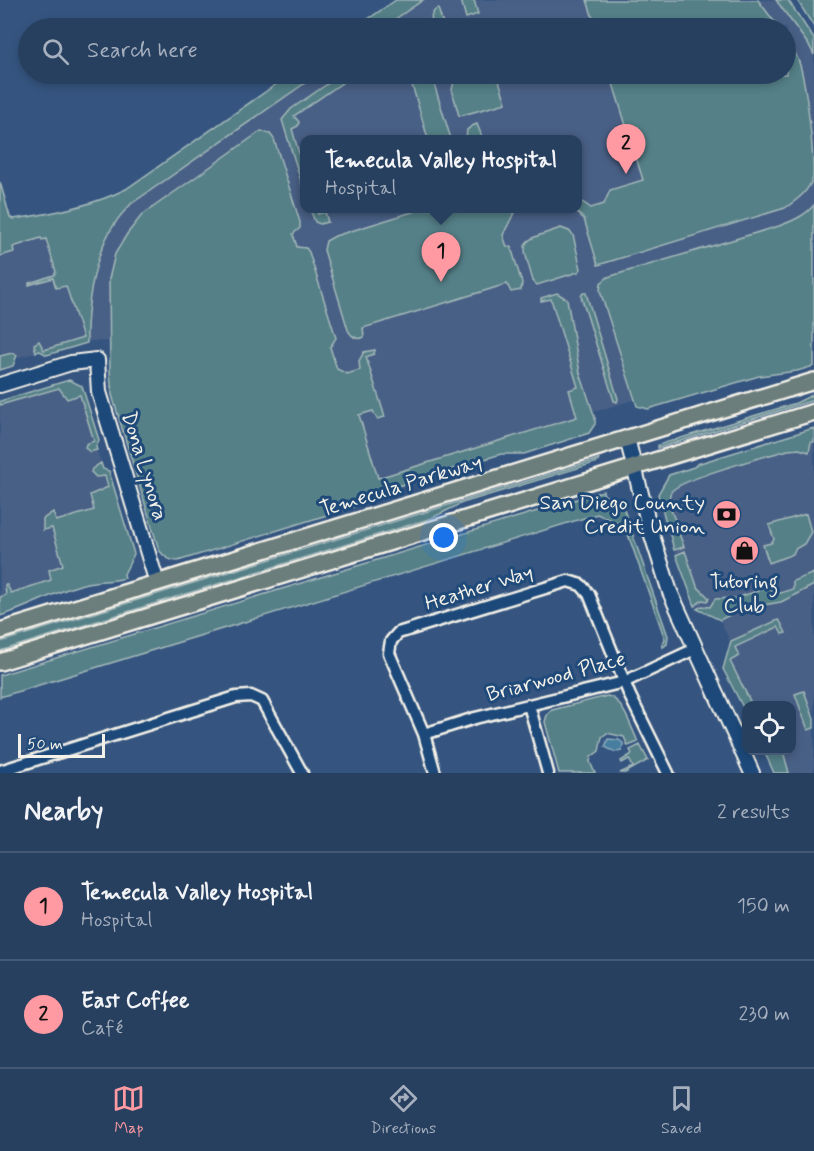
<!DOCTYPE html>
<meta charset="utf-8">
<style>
body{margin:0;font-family:Mynerve,sans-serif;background:#344b69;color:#f1f3f6}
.controls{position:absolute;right:18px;bottom:18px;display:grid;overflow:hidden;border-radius:12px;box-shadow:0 3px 9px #0003}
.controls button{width:54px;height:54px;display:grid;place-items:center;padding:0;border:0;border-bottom:2px solid #445975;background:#284060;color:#f1f3f6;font:30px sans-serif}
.scale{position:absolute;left:18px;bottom:15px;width:87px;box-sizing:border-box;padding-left:6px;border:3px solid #f4f1e8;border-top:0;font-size:16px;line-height:21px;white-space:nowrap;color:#f4f1e8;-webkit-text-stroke:4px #1f4a7a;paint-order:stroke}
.you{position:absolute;left:444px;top:538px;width:21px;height:21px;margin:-15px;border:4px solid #fff;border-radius:50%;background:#1a73e8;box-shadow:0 0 0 9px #1a73e833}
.badge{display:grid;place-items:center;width:39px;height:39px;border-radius:50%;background:#ff9aa2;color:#111;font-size:20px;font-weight:700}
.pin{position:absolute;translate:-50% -50px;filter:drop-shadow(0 2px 3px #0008)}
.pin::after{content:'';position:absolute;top:32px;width:21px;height:18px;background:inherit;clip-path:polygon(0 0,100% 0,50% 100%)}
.popup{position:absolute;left:300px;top:135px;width:282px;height:78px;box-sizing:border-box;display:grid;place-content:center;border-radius:12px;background:#284060;filter:drop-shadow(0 2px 4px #0005);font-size:20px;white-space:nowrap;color:#a5afbd}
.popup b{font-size:22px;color:#f1f3f6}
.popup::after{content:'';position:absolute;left:50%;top:100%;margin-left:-12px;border:12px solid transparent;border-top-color:#284060}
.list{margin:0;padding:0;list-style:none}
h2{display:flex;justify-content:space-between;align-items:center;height:78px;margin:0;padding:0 24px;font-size:26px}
h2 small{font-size:20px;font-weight:400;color:#a5afbd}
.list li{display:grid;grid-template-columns:39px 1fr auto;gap:18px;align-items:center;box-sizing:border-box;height:108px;padding:0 24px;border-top:2px solid #445975}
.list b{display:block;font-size:22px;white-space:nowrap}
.list p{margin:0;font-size:20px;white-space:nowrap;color:#a5afbd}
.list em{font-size:20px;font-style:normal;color:#a5afbd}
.icon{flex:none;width:33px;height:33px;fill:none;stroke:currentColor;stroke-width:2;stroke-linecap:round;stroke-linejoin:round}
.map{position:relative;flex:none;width:814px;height:773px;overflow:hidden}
.search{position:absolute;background:#284060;box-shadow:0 3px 9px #0003;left:18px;right:18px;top:18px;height:66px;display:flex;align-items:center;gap:15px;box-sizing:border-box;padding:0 21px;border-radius:33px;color:#a5afbd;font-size:22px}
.sheet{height:294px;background:#284060}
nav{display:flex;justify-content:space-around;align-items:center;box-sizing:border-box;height:84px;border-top:2px solid #445975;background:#284060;font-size:16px;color:#a5afbd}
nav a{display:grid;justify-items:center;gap:3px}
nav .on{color:#ff9aa2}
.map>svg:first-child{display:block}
</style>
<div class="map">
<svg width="814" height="773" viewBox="0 0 814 773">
<rect width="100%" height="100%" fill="#355580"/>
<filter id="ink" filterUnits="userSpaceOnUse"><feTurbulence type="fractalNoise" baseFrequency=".0167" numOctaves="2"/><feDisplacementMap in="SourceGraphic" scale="12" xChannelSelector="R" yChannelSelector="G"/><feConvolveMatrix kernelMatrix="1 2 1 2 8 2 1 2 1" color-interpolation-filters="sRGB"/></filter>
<g filter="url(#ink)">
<path fill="#486086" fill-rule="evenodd" d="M396,0H776L810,47L814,55V344L159,546L112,395L109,341H92L47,355L40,351L17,358L13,366L0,370V235L111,197L126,189L291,74H786V28H355ZM304,140H578V208H304Z
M69,380L82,386L99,440L96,447L99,457L103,469L109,471L134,554L124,574L125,578L117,581L86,583L57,592L23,609L0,616V401Z
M814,428V773H774L764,751L792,750V706H746V713L723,669L730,641L720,620L697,609L695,606L676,555L658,494L669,475L694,467L697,464Z"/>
<path fill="#548088" stroke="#a4b8b8" stroke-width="1.5" d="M396,0H423L382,28H355Z
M461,0H474L478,14L466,18Z
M587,0H758L779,28H596Z
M776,0H788L814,39V55L810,47Z
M797,0H814V27Z
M438,8L444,28H433C431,19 429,14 438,8Z
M786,38C791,46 796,53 799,62C807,86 814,155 813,178C808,192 797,200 785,208L598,265L584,219L573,209L578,208V194L581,201L591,208L604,204L610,190L643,180L610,74H786Z
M291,74H318L131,204C126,210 120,215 116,222C94,251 86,308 87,343L47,355L40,351L36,352L34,344L39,341L44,350L83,338L66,286L56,288L53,278L29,285V283L54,275L56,272L46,239L42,240L41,238L13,247L14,252L0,256V182L10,217L13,219C51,214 92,206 126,189Z
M342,74H355L294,116L299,122L298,126L292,129L304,171V191L282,120L291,109Z
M398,74H431L451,139H428L410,78L399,79Z
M452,74H497L506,103L459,116L452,90L454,81Z
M477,124L483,139H466L467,130L472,126Z
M261,131L270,134L274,139L300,222V228L293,234L297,247L306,248L309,252L336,338L330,347L337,369L347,374L360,370L359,361L364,352L375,350L374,354L366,357L385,417L377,419L373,411L359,415L378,478L577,417L569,390L578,387L551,299L541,301V298L557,293L567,299L580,373L595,418V424L589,433L524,454H501L382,491L356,506L178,561C170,561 164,557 159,550L112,395L110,373L109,279L115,254L127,234L142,215Z
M814,205V366L797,371L759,376L648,409L637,406L600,291L601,283L608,277L779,226C792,221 805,216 814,205Z
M310,209H316L318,214L325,212L328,222L320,224L315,222Z
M422,209L511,208L515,211L503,235L507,247H511L522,283L521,290L511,292L507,284L363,328L364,337C357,341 351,336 348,330L324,250L326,241L335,236Z
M561,228L569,231L573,235L581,269L578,272L537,285L533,281C521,237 517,243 561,228Z
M583,293H586L618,399L617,402L614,401L581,296Z
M12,353L17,355L13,366L0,370V356Z
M69,380L82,386L99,440L96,447L97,450L90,452L85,448L86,444L94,441L80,395L67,399L59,388L0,405V401Z
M814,394V400L658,448V445L796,403Z
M814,428V442H811L809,452L799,449L788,450C770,455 678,479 671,492C666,501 673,514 676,523L667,526L658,494L669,475L694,467L697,464Z
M599,459L598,462L462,503L432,518L0,651V642Z
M101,463L103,469L109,471L134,554L124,574L125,578C112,582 97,580 83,584C54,592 29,607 0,616V597L6,595L5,585H7L11,593L51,580L49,570L63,565L52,528L43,530V519L53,512L56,521L94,510L90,495L108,487L105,476L96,477L91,472L92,469Z
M603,491L604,495L622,504L668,636L667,644L663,647L662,645L665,639L625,526L597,514L0,697V675Z
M806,514L811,532L804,544L795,549L793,554L769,563L763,545L771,543L774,539L769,525Z
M677,528L684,547L674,550L669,531Z
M685,551L697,586L709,598L708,601L702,600L695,606L676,555Z
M814,573V585L781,602L741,609L720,620L697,609L702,606L710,607L715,599L736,598L769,587L772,590L774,595L793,589V581Z
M778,620L780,621L786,633L782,634L778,627L735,647L739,656L730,661L752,705L746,706V713L723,669L731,641Z
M804,691L814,719V728L808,730L795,694Z
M607,696C622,697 632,729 638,742L628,746L624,737L607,733L602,737L599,751L591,757L590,762L595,773H559L545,722L547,715L552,710Z
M640,745L648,760L625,773H620L633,767L629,759L622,763L621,761L632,754L630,750Z
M764,751H783L789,773H774Z"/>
<path fill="#467e9f" stroke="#8cacbc" stroke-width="1.5" d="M608,739L619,740L623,743L622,751L615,752L605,747Z"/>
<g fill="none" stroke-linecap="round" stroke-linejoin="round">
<defs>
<path id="street" d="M529,705L548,773
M424,734L475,718L624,682L695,649
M0,771L236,697L251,696L262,701L302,773
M435,773L424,734L389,653L391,641L398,633L568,581L581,585L589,594L630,696L668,773"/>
<path id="secondary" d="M0,385L71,363L97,360L99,392L157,583
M627,438L649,526L670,592L752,773"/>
<path id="primary" d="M0,631L814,381
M0,662L814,412"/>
</defs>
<use href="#street" stroke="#f4f1e8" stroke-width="15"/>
<use href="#secondary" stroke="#f4f1e8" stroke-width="18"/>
<use href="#primary" stroke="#f4f1e8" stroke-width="20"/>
<use href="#street" stroke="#1f4a7a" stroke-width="10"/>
<use href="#secondary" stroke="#1f4a7a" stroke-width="14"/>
<use href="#primary" stroke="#6c7e7c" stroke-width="15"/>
</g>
</g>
<defs>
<symbol id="bank-disc" viewBox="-11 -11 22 22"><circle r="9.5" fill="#ff9aa2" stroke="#1f4a7a"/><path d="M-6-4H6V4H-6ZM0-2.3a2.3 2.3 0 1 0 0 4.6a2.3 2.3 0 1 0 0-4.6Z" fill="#111"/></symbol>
<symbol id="shop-disc" viewBox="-11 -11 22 22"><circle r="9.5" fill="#ff9aa2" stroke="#1f4a7a"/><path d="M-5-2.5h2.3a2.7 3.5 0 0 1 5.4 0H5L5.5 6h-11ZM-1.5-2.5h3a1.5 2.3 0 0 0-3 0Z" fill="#111"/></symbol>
</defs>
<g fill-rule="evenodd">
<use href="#bank-disc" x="710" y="498" width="33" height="33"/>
<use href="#shop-disc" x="728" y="534" width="33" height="33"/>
</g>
<g text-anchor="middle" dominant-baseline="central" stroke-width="6" stroke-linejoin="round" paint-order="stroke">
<g font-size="21" fill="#f4f1e8" stroke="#1f4a7a">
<text transform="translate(144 466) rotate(73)">Dona Lynora</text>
<text transform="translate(401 486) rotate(-17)">Temecula Parkway</text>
<text transform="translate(479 588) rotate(-17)">Heather Way</text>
<text transform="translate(556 677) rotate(-15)">Briarwood Place</text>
</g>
<g font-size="21" fill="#f4f1e8" stroke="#1f4a7a" text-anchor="end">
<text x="705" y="503">San Diego County<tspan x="705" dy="24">Credit Union</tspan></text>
<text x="744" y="582" text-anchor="middle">Tutoring<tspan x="744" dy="24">Club</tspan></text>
</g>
</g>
</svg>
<div class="controls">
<button><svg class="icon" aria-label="locate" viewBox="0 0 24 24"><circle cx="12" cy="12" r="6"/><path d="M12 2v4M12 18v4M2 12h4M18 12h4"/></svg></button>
</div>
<div class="scale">50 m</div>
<div class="you"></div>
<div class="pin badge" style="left:441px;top:282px">1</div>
<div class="popup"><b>Temecula Valley Hospital</b>Hospital</div>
<div class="pin badge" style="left:626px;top:174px">2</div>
<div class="search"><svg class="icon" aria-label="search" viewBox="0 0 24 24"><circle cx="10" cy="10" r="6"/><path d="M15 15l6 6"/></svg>Search here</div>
</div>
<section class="sheet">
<h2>Nearby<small>2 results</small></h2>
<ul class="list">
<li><span class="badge">1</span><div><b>Temecula Valley Hospital</b><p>Hospital</p></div><em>150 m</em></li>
<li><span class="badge">2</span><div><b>East Coffee</b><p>Café</p></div><em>230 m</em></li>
</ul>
</section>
<nav>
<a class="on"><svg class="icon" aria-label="map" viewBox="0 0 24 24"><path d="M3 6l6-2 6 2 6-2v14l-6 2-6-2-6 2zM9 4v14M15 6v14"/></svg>Map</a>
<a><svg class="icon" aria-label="directions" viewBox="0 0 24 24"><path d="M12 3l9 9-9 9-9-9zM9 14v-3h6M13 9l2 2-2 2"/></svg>Directions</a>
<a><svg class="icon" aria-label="saved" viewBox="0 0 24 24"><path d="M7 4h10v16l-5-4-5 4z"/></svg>Saved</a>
</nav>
